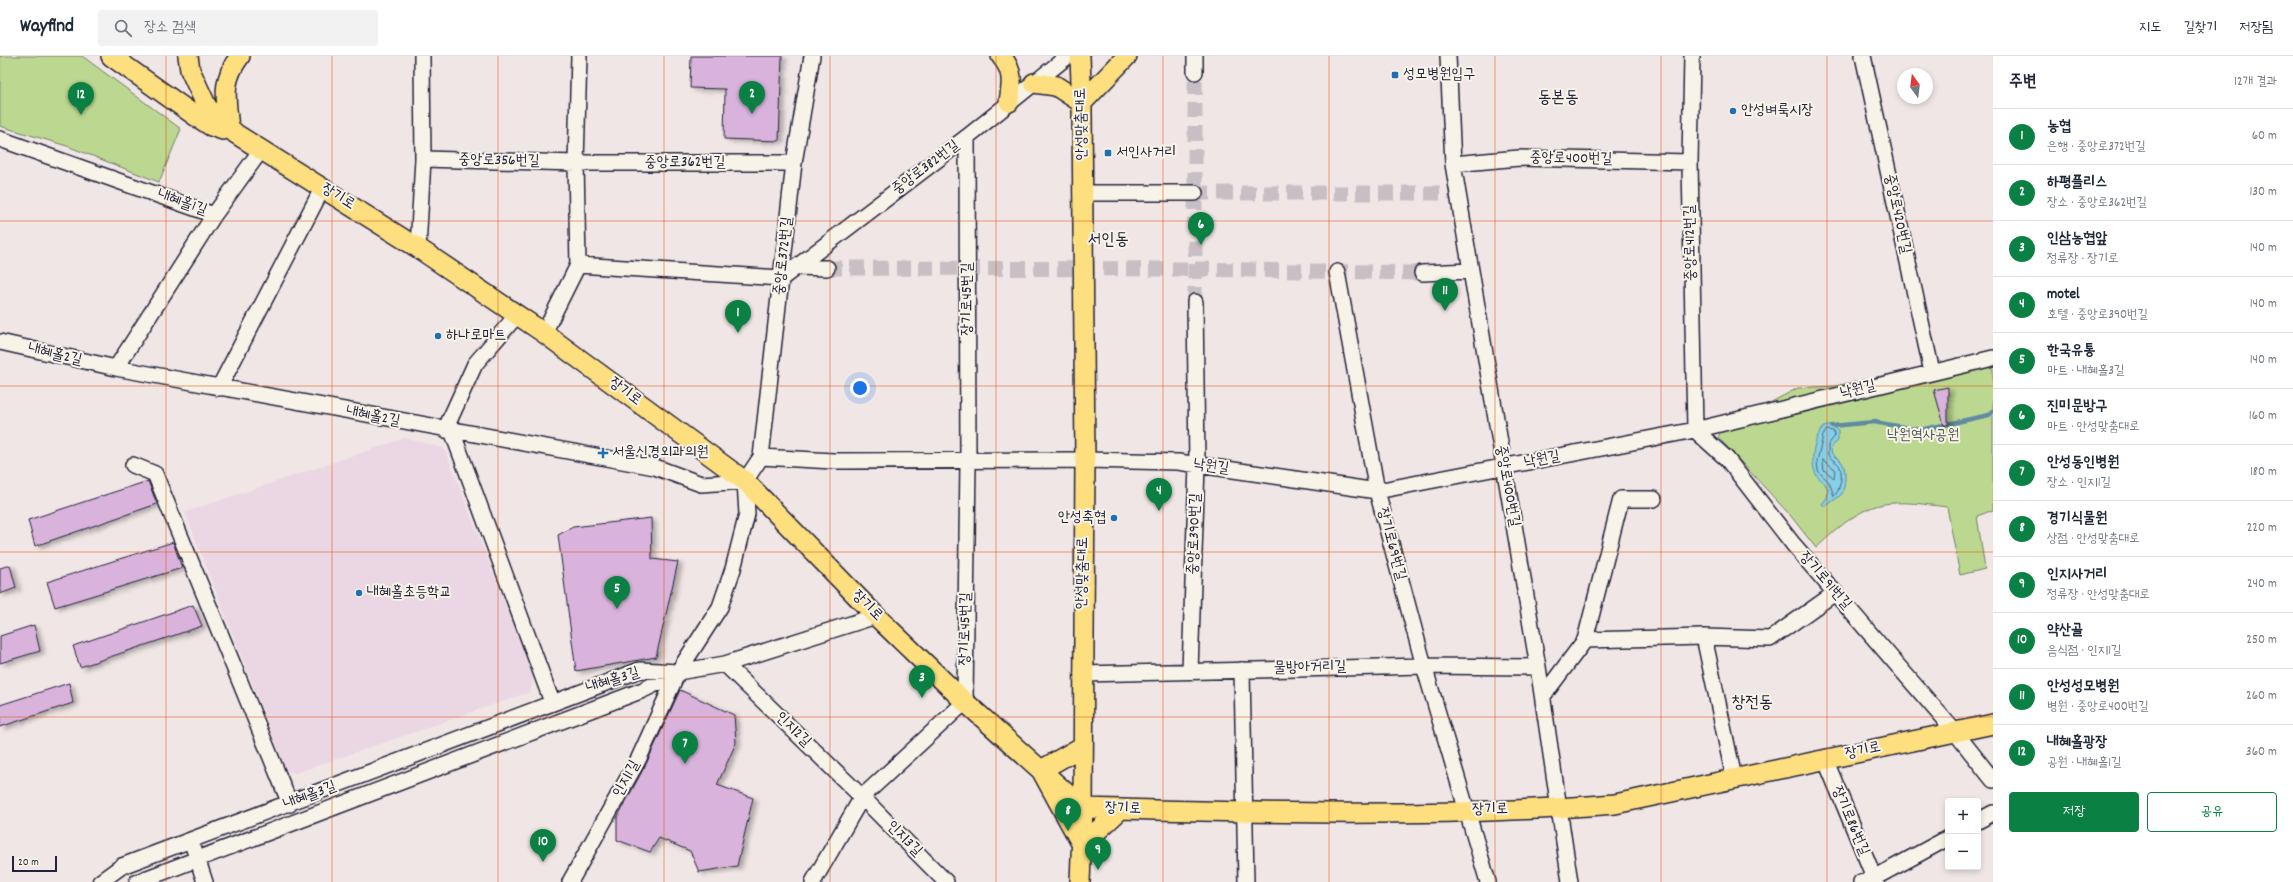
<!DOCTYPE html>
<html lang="ko">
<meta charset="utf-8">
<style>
body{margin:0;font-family:Dekko,"Poor Story",sans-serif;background:#f2f2f3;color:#1f2937}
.controls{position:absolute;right:12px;bottom:12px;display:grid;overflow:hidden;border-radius:4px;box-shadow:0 2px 6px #0003}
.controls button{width:36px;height:36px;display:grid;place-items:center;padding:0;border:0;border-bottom:1px solid #e0e1e3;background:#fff;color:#1f2937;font:20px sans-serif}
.compass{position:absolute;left:1897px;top:12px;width:36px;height:36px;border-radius:50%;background:#fff;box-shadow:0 2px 6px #0003;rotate:346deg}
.scale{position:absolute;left:12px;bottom:10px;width:45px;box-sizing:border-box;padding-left:4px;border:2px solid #22223b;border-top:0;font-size:11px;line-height:14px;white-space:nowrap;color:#22223b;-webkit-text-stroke:3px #f7f3e8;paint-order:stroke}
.you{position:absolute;left:860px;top:332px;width:14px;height:14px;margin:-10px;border:3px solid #fff;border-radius:50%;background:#1a73e8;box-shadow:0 0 0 6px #1a73e833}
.badge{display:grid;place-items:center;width:26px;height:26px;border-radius:50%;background:#0b8043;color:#fff;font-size:13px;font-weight:700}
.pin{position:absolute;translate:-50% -33px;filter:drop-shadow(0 1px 2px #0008)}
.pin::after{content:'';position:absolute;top:21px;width:14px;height:12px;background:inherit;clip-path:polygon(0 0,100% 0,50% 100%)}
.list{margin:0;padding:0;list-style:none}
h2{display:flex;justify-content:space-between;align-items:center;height:52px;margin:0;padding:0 16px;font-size:17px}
h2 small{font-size:13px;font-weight:400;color:#747a83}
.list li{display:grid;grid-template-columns:26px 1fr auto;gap:12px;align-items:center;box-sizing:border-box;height:56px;padding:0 16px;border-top:1px solid #e0e1e3}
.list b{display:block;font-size:15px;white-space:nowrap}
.list p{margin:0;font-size:13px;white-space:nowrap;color:#747a83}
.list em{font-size:13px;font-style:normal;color:#747a83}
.actions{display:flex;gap:8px;padding:12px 16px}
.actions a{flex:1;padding:9px 0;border:1px solid #0b8043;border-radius:4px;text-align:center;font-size:14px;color:#0b8043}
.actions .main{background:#0b8043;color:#fff}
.icon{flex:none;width:22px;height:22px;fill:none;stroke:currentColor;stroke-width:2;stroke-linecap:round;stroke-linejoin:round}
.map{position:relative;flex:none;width:1993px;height:826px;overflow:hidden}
header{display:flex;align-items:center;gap:24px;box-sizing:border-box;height:56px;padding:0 20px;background:#fff;border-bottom:1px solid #e0e1e3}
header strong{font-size:19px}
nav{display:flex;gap:22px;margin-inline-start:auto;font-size:14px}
.search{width:280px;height:36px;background:#f2f2f3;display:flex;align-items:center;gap:10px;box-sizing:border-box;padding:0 14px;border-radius:4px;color:#747a83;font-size:15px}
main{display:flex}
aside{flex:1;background:#fff}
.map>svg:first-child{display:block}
</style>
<header>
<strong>Wayfind</strong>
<div class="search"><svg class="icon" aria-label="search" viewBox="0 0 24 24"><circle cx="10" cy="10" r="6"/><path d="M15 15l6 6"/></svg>장소 검색</div>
<nav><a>지도</a><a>길찾기</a><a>저장됨</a></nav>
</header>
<main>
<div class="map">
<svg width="1993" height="826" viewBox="0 0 1993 826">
<defs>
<filter id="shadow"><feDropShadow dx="4.5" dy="2.5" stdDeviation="2" flood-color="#0004"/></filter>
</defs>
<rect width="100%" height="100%" fill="#f1e6e6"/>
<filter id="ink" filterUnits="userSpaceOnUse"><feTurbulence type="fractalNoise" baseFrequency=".025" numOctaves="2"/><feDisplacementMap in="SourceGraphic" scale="8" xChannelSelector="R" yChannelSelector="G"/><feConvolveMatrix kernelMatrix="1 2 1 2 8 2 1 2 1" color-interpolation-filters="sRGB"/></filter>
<g filter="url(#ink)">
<path fill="#ead7e3" d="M405,382L444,392L534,619L530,636L296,717L286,715L185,456Z"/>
<path fill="#bcd890" stroke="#6f7d66" d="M0,0H82L181,73L159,126L67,90L0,70Z
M1993,299V454L1977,460L1985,513L1960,519L1947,451C1930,449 1912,446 1895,447C1863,447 1838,472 1816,492L1790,459L1718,381L1724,371L1798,332L1835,330L1961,303Z"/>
<path fill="#86cfe6" stroke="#5e8aa2" d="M1826,370H1832L1838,375V385L1832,390L1831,395C1833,401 1836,401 1840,404C1848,411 1845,430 1842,438L1825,451L1822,448L1827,442L1828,433C1825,426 1817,423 1815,416C1810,404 1814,377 1826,370Z"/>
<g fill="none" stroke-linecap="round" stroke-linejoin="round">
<path stroke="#4a677f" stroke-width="1" d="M1827,374L1833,375L1835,380L1828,389V399C1831,404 1838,406 1840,411C1843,419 1840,435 1834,440L1829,426L1818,415L1817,405L1823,380Z
M1823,404L1835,413L1834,422L1824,414Z"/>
<path stroke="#5e8aa2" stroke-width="4.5" d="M1832,370L1874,366L1920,374L1989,359L1993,355"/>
</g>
<path fill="#d9b3dc" stroke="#22223b" filter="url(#shadow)" d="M691,0H782L779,85L724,83L725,33L690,32Z
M1948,331V369H1944L1934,334Z
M148,425L157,448L35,490L28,464Z
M651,462L652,503L678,506L656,601L576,615L558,479L573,471Z
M173,486L182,512L55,551L47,526Z
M10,509L16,532L0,538V512Z
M193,549L202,570L80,611L73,590Z
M34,569L40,595L0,607V580Z
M69,627L73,647L0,671V649Z
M680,634L734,659L736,687L717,729L753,742L737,810L699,816L690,795L659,782L650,796L617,784V762L647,706Z"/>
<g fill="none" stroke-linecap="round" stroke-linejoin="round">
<path stroke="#c8bfc4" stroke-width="15" stroke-dasharray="15 8" stroke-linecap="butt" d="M1195,137H1457
M827,212L1194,213L1422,217
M1195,246V16"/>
<defs>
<path id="minor" d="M1448,0L1453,108L1538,611L1570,826
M1692,0L1690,106L1695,374L1727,403L1793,488L1955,676L1993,724
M1863,0L1932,316
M1195,16V0
M0,83L214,159
M423,103L576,107H794
M1453,108L1519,102L1690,106
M1083,137H1195
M418,192L423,103L422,0
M578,209L782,222L967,81L1068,0
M796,211L827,212
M1337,216L1377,435L1424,610L1488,826
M1422,217L1471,215
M544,277L578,209L576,107L579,0
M0,286L116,312L655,411L701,428L745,425
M116,312L214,159L261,94
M219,332L323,131
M445,374L475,308L517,259
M452,375L552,646
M761,401L794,107L812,0
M133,409L155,418L290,748
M745,425L761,401L833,405L1085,404L1178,406L1377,435L1695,374L1993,302
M1704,581L1734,722
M1585,584L1704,581L1770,583L1835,537
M725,608L862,741L946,826
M1242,614L1246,826
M1190,615L1197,409L1195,246
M1082,618L1424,610L1538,611
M1543,640L1585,584L1621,443H1654
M1825,703L1876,826
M1978,765L1993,757
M194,793L205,826
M100,826L122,810L640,614L678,616L725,608L876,560
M137,826L643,634L678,617
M570,826L639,702L678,616L720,551L733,513L747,458L745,425
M813,826L862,741L965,646L968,405L967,81
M1861,826L1874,822L1948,782"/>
<path id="major" d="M111,0L194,59L211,70L223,74
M188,0L190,14L207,51L236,78L418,192L544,277L745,425L876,560L965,646L1083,752C1260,757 1438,762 1615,748L1993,668
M1001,0C1014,15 1012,27 1009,46
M1080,0L1082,54L1085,404L1083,752L1080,826
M1034,27L1056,30L1082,47L1127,0
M229,72C226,42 221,25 240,0
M1083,690L1041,714L1082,789L1121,753"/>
</defs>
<use href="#minor" stroke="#22223b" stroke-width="18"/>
<use href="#major" stroke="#22223b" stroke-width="22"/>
<use href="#minor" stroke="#f7f3e8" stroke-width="15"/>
<use href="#major" stroke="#fedf80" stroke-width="19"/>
</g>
</g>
<path fill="none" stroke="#de560e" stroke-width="1" stroke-opacity="0.55" d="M166,0V826M332,0V826M498,0V826M664,0V826M830,0V826M996,0V826M1163,0V826M1329,0V826M1495,0V826M1661,0V826M1827,0V826M0,165H1993M0,330H1993M0,496H1993M0,661H1993"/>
<g fill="#1f6fb2" stroke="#f7f3e8" stroke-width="1.5">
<rect x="1391" y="15" width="8" height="8" rx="2"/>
<circle cx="1733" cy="55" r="4"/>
<rect x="1104" y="93" width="8" height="8" rx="2"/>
<circle cx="438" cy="280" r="4"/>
<path d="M601 391h4v4h4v4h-4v4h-4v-4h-4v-4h4z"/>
<circle cx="1114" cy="462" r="4"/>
<circle cx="359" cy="537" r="4"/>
</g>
<g text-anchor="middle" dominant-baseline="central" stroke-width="4" stroke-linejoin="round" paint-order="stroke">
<g font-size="15" fill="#22223b" stroke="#f7f3e8" text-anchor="start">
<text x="1403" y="19">성모병원입구</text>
<text x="1741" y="55">안성벼룩시장</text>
<text x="1116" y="97">서인사거리</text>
<text x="446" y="280">하나로마트</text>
<text x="612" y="397">서울신경외과의원</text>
<text x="1106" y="462" text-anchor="end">안성축협</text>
<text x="367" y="537">내혜홀초등학교</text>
</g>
<g font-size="15" fill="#22223b" stroke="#f7f3e8">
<text transform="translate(1082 68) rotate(-91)">안성맞춤대로</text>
<text transform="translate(1571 103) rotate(1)">중앙로400번길</text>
<text transform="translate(499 105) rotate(1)">중앙로356번길</text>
<text x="685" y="107">중앙로362번길</text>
<text transform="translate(926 112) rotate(-37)">중앙로382번길</text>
<text transform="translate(338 141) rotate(32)">장기로</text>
<text transform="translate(182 147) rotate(19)">내혜홀1길</text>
<text transform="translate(1897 158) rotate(78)">중앙로420번길</text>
<text transform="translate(1691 187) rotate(-91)">중앙로412번길</text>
<text transform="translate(784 200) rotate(-84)">중앙로372번길</text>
<text transform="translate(968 243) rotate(-90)">장기로45번길</text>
<text transform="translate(55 299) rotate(13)">내혜홀2길</text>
<text transform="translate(1858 334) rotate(-14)">낙원길</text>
<text transform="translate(625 336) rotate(37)">장기로</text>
<text transform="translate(373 361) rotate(11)">내혜홀2길</text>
<text transform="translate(1542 404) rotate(-11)">낙원길</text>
<text transform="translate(1211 411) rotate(8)">낙원길</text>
<text transform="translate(1507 430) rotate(80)">중앙로400번길</text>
<text transform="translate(1195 478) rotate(-88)">중앙로390번길</text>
<text transform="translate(1391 488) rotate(75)">장기로69번길</text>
<text transform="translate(1083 517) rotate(-89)">안성맞춤대로</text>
<text transform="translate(1825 525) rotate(49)">장기로91번길</text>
<text transform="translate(867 550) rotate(45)">장기로</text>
<text transform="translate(966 573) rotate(-89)">장기로45번길</text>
<text transform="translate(1310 612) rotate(-1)">물방아거리길</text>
<text transform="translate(613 625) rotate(-18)">내혜홀3길</text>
<text transform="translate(793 674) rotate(44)">인지2길</text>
<text transform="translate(1863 695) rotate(-12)">장기로</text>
<text transform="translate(627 723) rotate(-61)">인지1길</text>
<text transform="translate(310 740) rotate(-21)">내혜홀3길</text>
<text transform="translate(1123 753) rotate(2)">장기로</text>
<text transform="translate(1490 754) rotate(-1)">장기로</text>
<text transform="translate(1850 765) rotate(67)">장기로86번길</text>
<text transform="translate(904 783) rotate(45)">인지3길</text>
</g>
<g font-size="15" fill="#505954" stroke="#f7f3e8">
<text x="1923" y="380">낙원역사공원</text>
</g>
<g font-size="17" fill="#22223b" stroke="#f7f3e8">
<text x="1558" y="43">동본동</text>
<text x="1108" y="185">서인동</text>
<text x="1752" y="648">창전동</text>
</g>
</g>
</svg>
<div class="controls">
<button>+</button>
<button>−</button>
</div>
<svg class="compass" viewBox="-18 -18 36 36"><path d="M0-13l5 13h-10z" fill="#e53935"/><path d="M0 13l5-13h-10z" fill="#747a83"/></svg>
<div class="scale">20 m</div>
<div class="you"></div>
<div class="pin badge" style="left:738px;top:277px">1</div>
<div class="pin badge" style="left:752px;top:58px">2</div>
<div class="pin badge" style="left:922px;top:642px">3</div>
<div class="pin badge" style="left:1159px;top:455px">4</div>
<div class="pin badge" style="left:617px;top:553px">5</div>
<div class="pin badge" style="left:1201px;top:189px">6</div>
<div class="pin badge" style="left:685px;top:708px">7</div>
<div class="pin badge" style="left:1068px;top:775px">8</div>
<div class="pin badge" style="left:1098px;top:814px">9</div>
<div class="pin badge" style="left:543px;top:806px">10</div>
<div class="pin badge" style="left:1445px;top:255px">11</div>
<div class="pin badge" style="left:81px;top:59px">12</div>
</div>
<aside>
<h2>주변<small>12개 결과</small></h2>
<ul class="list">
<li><span class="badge">1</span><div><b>농협</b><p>은행 · 중앙로372번길</p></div><em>60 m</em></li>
<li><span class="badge">2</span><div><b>하평플리스</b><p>장소 · 중앙로362번길</p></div><em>130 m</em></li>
<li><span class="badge">3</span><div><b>인삼농협앞</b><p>정류장 · 장기로</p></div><em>140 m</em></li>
<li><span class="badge">4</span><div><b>motel</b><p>호텔 · 중앙로390번길</p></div><em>140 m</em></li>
<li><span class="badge">5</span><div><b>한국유통</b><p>마트 · 내혜홀3길</p></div><em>140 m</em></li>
<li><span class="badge">6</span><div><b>진미문방구</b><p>마트 · 안성맞춤대로</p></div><em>160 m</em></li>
<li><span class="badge">7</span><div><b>안성동인병원</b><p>장소 · 인지1길</p></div><em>180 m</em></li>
<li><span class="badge">8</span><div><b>경기식물원</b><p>상점 · 안성맞춤대로</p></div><em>220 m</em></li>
<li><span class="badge">9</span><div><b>인지사거리</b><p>정류장 · 안성맞춤대로</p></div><em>240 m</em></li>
<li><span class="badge">10</span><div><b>약산골</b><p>음식점 · 인지1길</p></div><em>250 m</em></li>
<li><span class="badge">11</span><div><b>안성성모병원</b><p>병원 · 중앙로400번길</p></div><em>260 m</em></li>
<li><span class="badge">12</span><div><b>내혜홀광장</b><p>공원 · 내혜홀1길</p></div><em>360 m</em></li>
</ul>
<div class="actions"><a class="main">저장</a><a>공유</a></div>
</aside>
</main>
